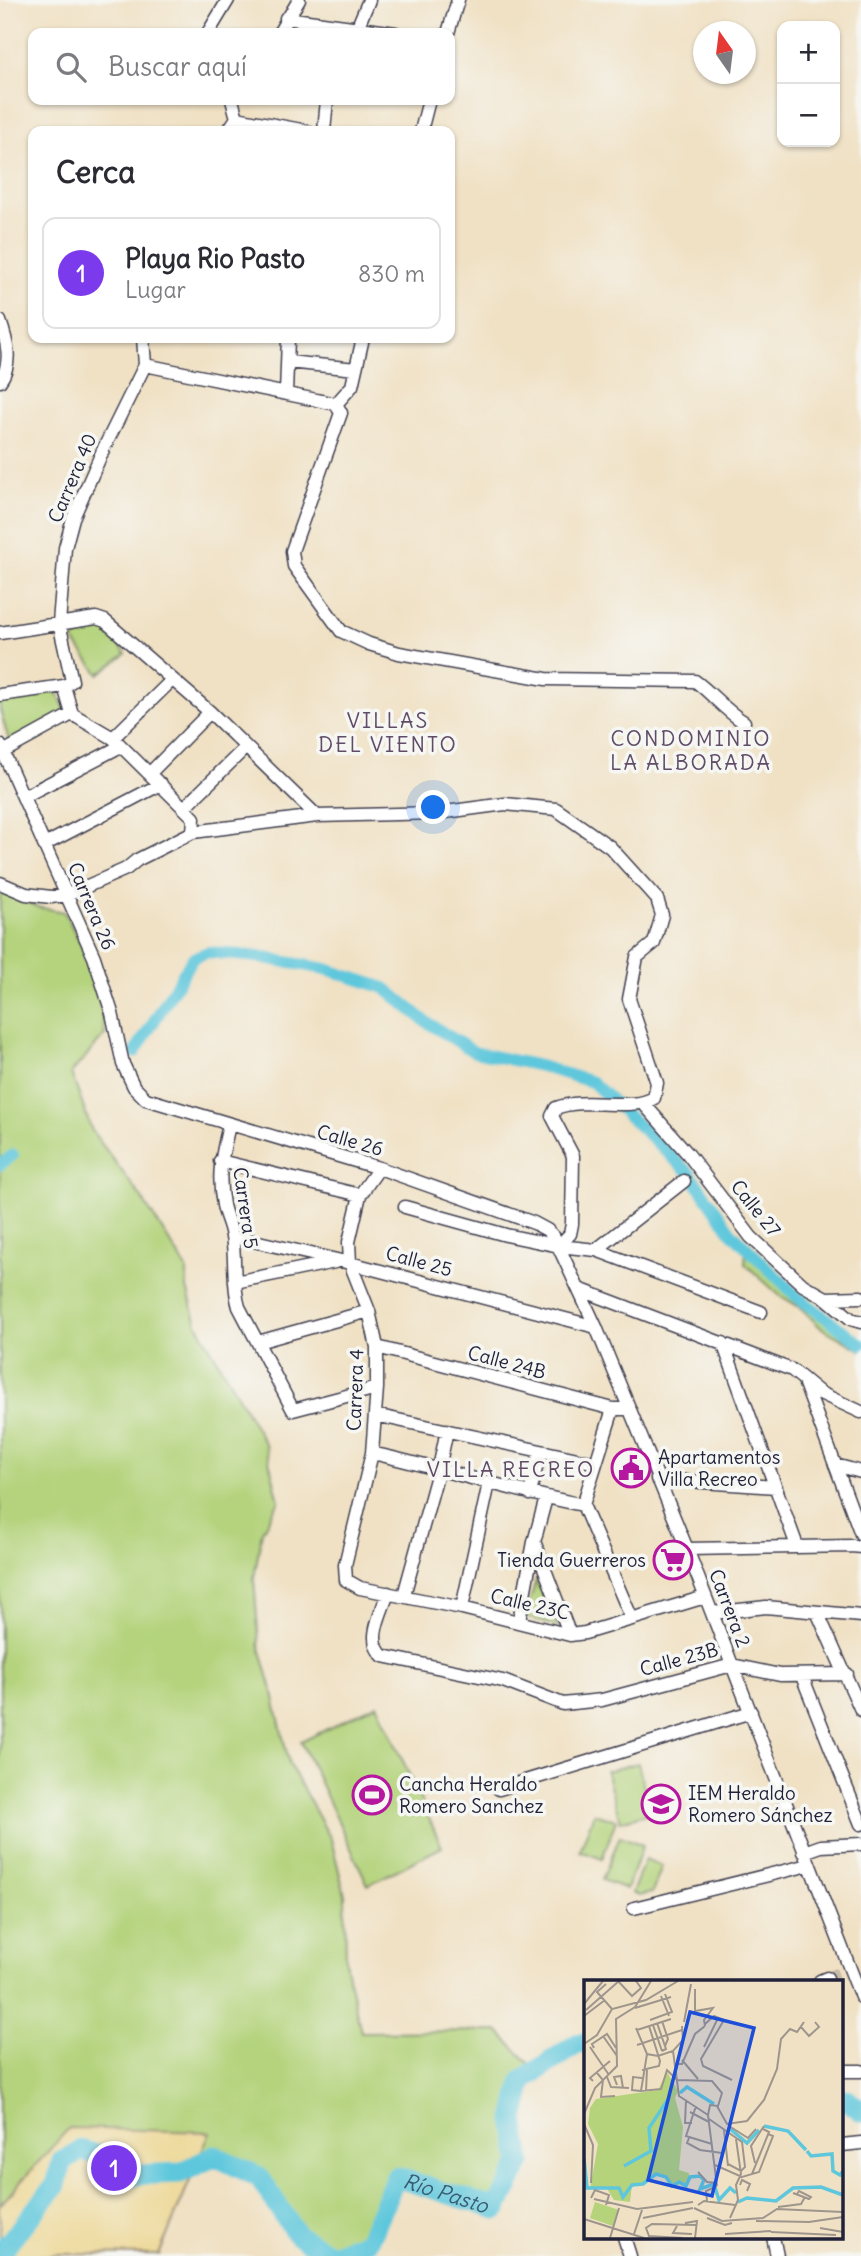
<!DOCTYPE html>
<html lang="es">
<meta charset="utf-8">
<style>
body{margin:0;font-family:Delius,sans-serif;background:#f7f7f7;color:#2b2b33}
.controls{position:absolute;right:21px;top:21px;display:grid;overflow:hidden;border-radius:14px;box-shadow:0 2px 5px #0004}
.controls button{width:63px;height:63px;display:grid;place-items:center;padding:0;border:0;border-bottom:2px solid #e1e1e2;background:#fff;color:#2b2b33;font:35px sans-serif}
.compass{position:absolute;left:693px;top:21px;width:63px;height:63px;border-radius:50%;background:#fff;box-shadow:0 2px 5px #0004;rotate:346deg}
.you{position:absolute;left:434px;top:808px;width:24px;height:24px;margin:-18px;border:5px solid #fff;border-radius:50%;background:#1a73e8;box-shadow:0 0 0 10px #1a73e833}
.badge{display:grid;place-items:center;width:46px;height:46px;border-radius:50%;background:#7c3aed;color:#fff;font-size:23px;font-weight:700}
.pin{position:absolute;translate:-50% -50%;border:4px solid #fff;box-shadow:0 2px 7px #0006}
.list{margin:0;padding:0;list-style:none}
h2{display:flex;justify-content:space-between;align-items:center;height:91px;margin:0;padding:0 28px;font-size:30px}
h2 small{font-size:23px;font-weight:400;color:#7c7c81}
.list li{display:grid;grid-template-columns:46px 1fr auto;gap:21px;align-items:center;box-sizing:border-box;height:112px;margin:0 14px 14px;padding:0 14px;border:2px solid #e1e1e2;border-radius:14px}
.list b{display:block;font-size:26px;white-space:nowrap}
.list p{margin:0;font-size:23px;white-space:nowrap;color:#7c7c81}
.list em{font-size:23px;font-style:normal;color:#7c7c81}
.icon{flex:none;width:38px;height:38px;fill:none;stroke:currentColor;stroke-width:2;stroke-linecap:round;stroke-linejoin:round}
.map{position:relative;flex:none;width:861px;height:2256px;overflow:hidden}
.search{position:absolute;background:#fff;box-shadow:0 2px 5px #0004;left:28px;top:28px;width:427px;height:77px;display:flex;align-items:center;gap:18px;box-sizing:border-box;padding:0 24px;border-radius:14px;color:#7c7c81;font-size:26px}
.panel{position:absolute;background:#fff;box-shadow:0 2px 5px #0004;left:28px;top:126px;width:427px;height:217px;border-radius:14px}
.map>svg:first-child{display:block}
</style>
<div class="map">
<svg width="861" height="2256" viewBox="0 0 861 2256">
<rect width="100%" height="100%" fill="#f6f6f2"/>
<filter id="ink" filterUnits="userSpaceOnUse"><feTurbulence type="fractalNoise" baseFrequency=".0143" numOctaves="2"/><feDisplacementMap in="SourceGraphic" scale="14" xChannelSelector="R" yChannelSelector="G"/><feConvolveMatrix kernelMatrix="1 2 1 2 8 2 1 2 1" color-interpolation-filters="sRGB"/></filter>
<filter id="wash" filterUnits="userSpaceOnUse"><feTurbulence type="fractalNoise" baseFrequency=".00686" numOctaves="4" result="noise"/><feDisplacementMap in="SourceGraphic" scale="28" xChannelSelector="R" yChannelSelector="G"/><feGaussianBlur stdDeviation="1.57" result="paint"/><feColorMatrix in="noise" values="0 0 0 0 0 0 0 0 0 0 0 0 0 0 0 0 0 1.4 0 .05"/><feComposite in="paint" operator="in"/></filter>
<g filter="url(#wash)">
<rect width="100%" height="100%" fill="#f0e1c4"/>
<path fill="#b4d37b" stroke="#6b7a5b" stroke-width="2" d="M101,620L126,654L99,674L73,640Z
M51,689L59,696L67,714L10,744L0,710V701Z
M0,888L37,907L64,912L89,959L102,1011L105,1035L71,1073L92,1131L141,1197L187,1269V1288L197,1324L265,1444L279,1501L262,1531L254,1578L259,1644L273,1693L289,1764L331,1839L345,1895L346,1967L361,2032L498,2031L530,2064L523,2080L514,2120L521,2162L497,2209L396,2177L368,2241L331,2255L294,2230L259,2177L215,2156L0,2253Z
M746,1250L837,1327L861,1338V1350L820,1327L801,1308L779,1295L745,1264Z
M536,1580L559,1627L525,1617Z
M377,1704L442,1847L368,1885L301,1742Z
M638,1763L650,1813L620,1821L606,1771Z
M594,1813L616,1820L602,1859L580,1851Z
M620,1836L643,1845L626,1889L602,1880Z
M645,1859L662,1866L652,1893L638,1896L632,1893Z"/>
<path fill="#eeda9e" stroke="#887e6c" stroke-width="2" d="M69,2128L210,2132L159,2255L53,2254L51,2256H0V2205Z"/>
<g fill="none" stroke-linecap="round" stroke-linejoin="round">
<path stroke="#5fc7dc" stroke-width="12" d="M135,1052L193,958L208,952L258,957L326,969L385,988L425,1021L474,1052L540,1066L592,1082L690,1174L731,1232L795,1295L861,1344
M0,1165L13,1155"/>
<g stroke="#5fc7dc" stroke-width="21">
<path d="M842,2099L847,2100L861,2111"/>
<path id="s1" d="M0,2253L56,2185L62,2161L81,2150L98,2155L134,2175L180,2173L215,2156L259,2177L297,2235L331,2255L368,2241L396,2177L497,2209L521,2162L514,2120L523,2080L577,2044L586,2043"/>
</g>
</g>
</g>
<g filter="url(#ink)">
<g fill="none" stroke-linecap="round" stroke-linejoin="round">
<path stroke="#c7bba9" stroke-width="12" stroke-dasharray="12 6" stroke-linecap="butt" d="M827,1978L840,1973"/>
<defs>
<path id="minor" d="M286,18L396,33
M208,33L228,0
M279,33L299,0
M355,33L369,0
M448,33L458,0
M232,100L237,118
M237,118L307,131
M228,131L237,118
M324,131L327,100
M421,131L429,100
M0,321C7,341 13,363 0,381
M363,338L352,386L336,404L341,413L292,551L294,566L341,631L369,644L399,653L546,679L695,681C713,694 725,711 744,722
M288,362L356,369
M145,365L336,404
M286,393L288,338
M0,633L96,618L105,621L210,712L317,816
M64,686L72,714L113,738L194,818L193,832
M0,695L64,686L72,681L59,623L65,548L73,518L104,448L145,365L143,338
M113,738L172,680
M0,745L94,957L112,1013L123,1064L134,1087L146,1099L379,1168L534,1223L547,1230L554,1237L596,1327L687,1549L861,1997
M3,752L72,714
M150,773L210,712
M23,797L121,746
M184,808L246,747
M44,845L161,784
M0,883L26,894L51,897L67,895L126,869L137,860L193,832L317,816L438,813L505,804L556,809L610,847L657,899L662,915L654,943L637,957L629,999L657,1083L654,1098C630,1112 587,1096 556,1108L552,1116L573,1156L572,1224L570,1234L559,1246
M644,1104L688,1154L751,1237L803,1285L826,1298L861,1297
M229,1125C222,1155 217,1174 223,1205C225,1216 231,1226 232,1237C236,1260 232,1284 239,1307L293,1410L377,1388
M220,1161L360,1195
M379,1168L360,1195L349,1242L350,1263L369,1311L377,1347V1388L372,1453L345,1565L346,1580L360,1588L462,1608L570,1635L585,1633L705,1597
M405,1207L506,1235L559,1246L596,1250L761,1312
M232,1236L350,1263L596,1327
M596,1250L684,1181
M235,1282L335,1262
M579,1289L792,1370L820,1393L861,1412
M826,1298L851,1319L861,1322
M258,1342L369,1311
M723,1343L797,1546
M377,1347L613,1409H628
M805,1384L861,1534
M613,1409L583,1505L632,1619
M375,1415L596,1463
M372,1453C443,1469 512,1491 583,1505
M835,1465L861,1472
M657,1479L776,1487
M530,1494L540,1451
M535,1544L570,1635
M687,1549L852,1546L861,1547
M388,1593C382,1612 365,1641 383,1656L503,1681L563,1704L602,1700L732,1665L780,1675L847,1674
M404,1595L439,1468L447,1430
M462,1608L489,1483
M712,1613L766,1607L861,1616
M818,1614L861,1710
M519,1621L534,1542L546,1498
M802,1676L861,1824
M499,1789L751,1712
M804,1852L821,1846L861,1844
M634,1908L809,1865
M820,1981L827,1978
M842,2071H861
M842,2145L861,2143
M624,2237L630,2256
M773,2237L777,2256"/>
</defs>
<use href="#minor" stroke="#413f50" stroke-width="15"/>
<use href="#minor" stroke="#fff" stroke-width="12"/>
</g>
</g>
<defs>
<symbol id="civic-ring" viewBox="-11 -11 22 22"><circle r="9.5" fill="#f6f6f2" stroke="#b5179e" stroke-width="1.5"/><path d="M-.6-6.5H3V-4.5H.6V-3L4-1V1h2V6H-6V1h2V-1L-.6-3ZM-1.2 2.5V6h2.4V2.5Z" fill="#b5179e"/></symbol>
<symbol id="supermarket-ring" viewBox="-11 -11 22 22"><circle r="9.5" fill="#f6f6f2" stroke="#b5179e" stroke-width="1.5"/><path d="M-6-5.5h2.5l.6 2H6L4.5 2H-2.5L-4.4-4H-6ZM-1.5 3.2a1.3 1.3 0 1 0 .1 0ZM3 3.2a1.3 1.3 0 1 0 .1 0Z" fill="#b5179e"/></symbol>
<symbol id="stadium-ring" viewBox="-11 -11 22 22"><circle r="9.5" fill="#f6f6f2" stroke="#b5179e" stroke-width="1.5"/><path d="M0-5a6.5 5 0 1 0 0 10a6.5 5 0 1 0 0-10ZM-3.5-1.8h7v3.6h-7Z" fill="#b5179e"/></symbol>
<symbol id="school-ring" viewBox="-11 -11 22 22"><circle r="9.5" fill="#f6f6f2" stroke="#b5179e" stroke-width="1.5"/><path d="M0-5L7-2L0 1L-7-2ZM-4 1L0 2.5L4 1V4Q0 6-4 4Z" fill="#b5179e"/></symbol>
</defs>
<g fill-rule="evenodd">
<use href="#civic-ring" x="609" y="1446" width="44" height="44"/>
<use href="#supermarket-ring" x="651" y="1538" width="44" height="44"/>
<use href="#stadium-ring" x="350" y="1773" width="44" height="44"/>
<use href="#school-ring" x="639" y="1782" width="44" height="44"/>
</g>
<g text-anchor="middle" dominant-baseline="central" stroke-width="7" stroke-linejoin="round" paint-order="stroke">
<g font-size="19" fill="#22223b" stroke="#f6f6f2">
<text transform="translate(72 478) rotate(-67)">Carrera 40</text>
<text transform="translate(92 906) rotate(67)">Carrera 26</text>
<text transform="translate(350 1140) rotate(16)">Calle 26</text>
<text transform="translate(246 1208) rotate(82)">Carrera 5</text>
<text transform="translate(756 1208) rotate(51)">Calle 27</text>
<text transform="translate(419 1261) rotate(15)">Calle 25</text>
<text transform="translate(507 1362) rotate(15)">Calle 24B</text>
<text transform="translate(355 1390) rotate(-88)">Carrera 4</text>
<text transform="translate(530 1604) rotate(13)">Calle 23C</text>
<text transform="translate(730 1608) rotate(69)">Carrera 2</text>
<text transform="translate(679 1659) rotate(-15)">Calle 23B</text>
</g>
<g font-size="19" fill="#22223b" stroke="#f6f6f2" text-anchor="start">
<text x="658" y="1457">Apartamentos<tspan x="658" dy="22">Villa Recreo</tspan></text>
<text x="646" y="1560" text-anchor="end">Tienda Guerreros</text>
<text x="399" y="1784">Cancha Heraldo<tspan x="399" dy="22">Romero Sanchez</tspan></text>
<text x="688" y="1793">IEM Heraldo<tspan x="688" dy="22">Romero Sánchez</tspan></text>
</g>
<g font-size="21" letter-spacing="2" fill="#604c67" stroke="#f6f6f2">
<text x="388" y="720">VILLAS<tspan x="388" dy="24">DEL VIENTO</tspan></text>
<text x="691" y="738">CONDOMINIO<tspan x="691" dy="24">LA ALBORADA</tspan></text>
<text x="511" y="1469">VILLA RECREO</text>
</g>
<g font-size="21" font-style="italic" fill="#375c73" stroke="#f6f6f2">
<text stroke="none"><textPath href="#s1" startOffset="598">Río Pasto</textPath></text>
</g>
</g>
<g transform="translate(584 1980)">
<rect width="259" height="259" fill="#f0e1c4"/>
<path d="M83,92L94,111L91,118L99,147L95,190L105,193L104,203L88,206L82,197L71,194L56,205L48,204L46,222L30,220L22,207L6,209L14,164L4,144L6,128L12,119L74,110ZM11,222L35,230L29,246L6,238Z" fill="#b4d37b"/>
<path fill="none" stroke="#5fc7dc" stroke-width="3.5" d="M96,113L103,107L130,124M180,146L204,151L222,170M145,148L163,163L175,150M223,171L227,176L248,174L249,191L256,195L259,191M0,179L3,208H35L39,217L48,205L59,204L72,194L82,197L88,206L95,202L102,206L106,197L116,196L120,200L116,209L130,204L135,220L146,208L152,213M40,186L67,171L65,148L85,118M154,222L163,218L192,221L209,208L237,207L259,215"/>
<path fill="none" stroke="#9e958d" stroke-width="2" d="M34,1L48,16L57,8L52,1M22,4L13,12L28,29M111,9V31L129,28L120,40L121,46M77,16L85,36M0,24L19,1M51,28L87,17M2,30L35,1M0,36L21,20M66,40L88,32L81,14M78,41L84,59L81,66M100,42L107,4M73,43L82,69L78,71M121,44L130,36L140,40L117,79L119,86L148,100M69,45L78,71M217,47L225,56L235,47L231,42M52,48L63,74L74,76L89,71L99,60L98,46M53,50L87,39M19,56L33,76M0,64L13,55L28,29L62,20L94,1M53,65L98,50M6,67L25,95M120,67L134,38M10,68L8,64L23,54L32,68M89,71L95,116L124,135L133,206M63,74L57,111L77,109L83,90L93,100L128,101L138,113L134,126L126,125L124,135M98,80L114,99M91,84H98L111,54L121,46M58,90L75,86L76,81L65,46M13,93L19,100L17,117L31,116M23,97L27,107L45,108M9,101L6,98L26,81M33,105L30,97L37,96L39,108M57,111L48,110L49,97L58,98M62,111L63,89M102,120L101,143H108M112,126L102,156L128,164M133,126L143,144L163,141L180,120L193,89L197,59L206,49L213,52L220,42M106,132L125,142M0,134L11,108L33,86L32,39L51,27L67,1M125,139L158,162L161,187L157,191L144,184M0,144L9,165L7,203M145,146L164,158L172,149M140,150L144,186M105,158L103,163L116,170L138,173M171,183L167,166L180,146M131,185L158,197L175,192L189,156L184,154M114,192L123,202L133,203M168,194L185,152L179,149M156,205L158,200L166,204L163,211M209,213L225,219L227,217L215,211L213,214M7,218L11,210L25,215L22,225M10,219L53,229L109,222M123,221L122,211L133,206M114,225L120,221L151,225M194,227L217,224L221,217M110,228L138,241L179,238L193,229L259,232M59,238L109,228M123,238L141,245L148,243M146,238L154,220L152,205L157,194L152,159M0,239L60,258M172,241L225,242L259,237M101,243L113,241L111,258M93,246L89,253L108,254M236,248L259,252M187,252L252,255M50,254L58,230M141,254L187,251M64,256L99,258M65,256L62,248L68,244L112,245M26,258L35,228"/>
<path fill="#1d4ed8" fill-opacity="0.15" stroke="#1d4ed8" stroke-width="3.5" d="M106,32L170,48L128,216L64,200Z"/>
<rect width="259" height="259" fill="none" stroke="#22223b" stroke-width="3.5"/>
</g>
</svg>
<div class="controls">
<button>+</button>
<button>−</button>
</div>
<svg class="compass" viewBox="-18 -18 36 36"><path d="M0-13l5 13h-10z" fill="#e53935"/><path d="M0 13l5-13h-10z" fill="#7c7c81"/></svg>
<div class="you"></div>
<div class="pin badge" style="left:114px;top:2168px">1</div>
<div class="search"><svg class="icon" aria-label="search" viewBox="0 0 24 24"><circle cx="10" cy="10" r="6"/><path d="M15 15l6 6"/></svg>Buscar aquí</div>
<section class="panel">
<h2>Cerca<small></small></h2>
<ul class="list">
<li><span class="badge">1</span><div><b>Playa Rio Pasto</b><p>Lugar</p></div><em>830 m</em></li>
</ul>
</section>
</div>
